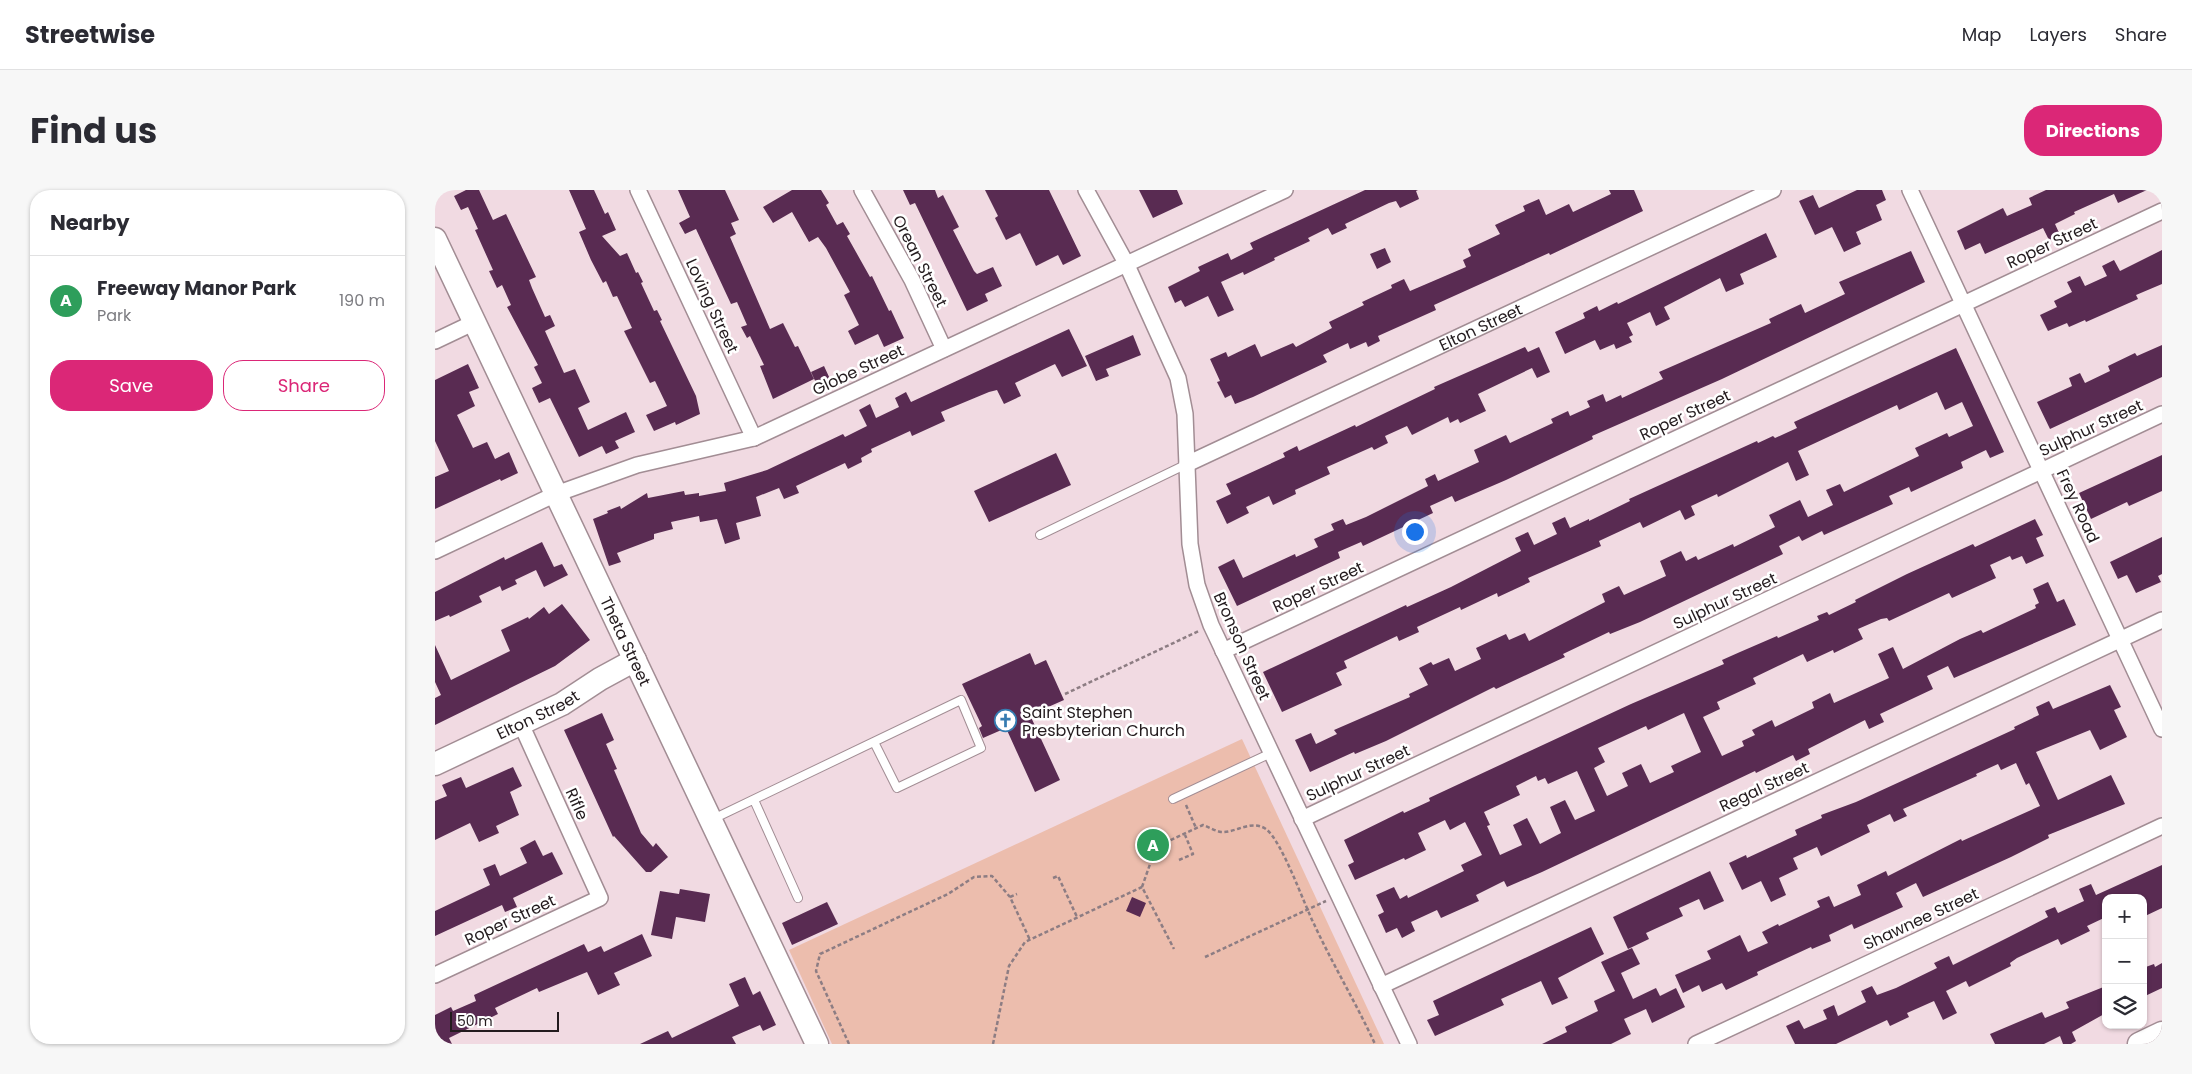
<!DOCTYPE html>
<meta charset="utf-8">
<style>
body{margin:0;font-family:Poppins,sans-serif;background:#f7f7f7;color:#2b2b33}
.controls{position:absolute;right:15px;bottom:15px;display:grid;overflow:hidden;border-radius:10px;box-shadow:0 1px 4px #0004}
.controls button{width:45px;height:45px;display:grid;place-items:center;padding:0;border:0;border-bottom:1px solid #e1e1e2;background:#fff;color:#2b2b33;font:25px sans-serif}
.scale{position:absolute;left:15px;bottom:12px;width:109px;box-sizing:border-box;padding-left:5px;border:2px solid #231b1e;border-top:0;font-size:14px;line-height:18px;white-space:nowrap;color:#231b1e;-webkit-text-stroke:4px #fff;paint-order:stroke}
.you{position:absolute;left:979px;top:341px;width:18px;height:18px;margin:-12px;border:4px solid #fff;border-radius:50%;background:#1a73e8;box-shadow:0 0 0 8px #1a73e833}
.badge{display:grid;place-items:center;width:32px;height:32px;border-radius:50%;background:#db2777;color:#fff;font-size:16px;font-weight:700}
.pin{position:absolute;translate:-50% -50%;border:2px solid #fff;box-shadow:0 1px 5px #0006}
.list{margin:0;padding:0;list-style:none}
h2{display:flex;justify-content:space-between;align-items:center;height:65px;margin:0;padding:0 20px;font-size:21px}
h2 small{font-size:16px;font-weight:400;color:#7c7c81}
.list li{display:grid;grid-template-columns:32px 1fr auto;gap:15px;align-items:center;box-sizing:border-box;height:90px;padding:0 20px;border-top:1px solid #e1e1e2}
.list b{display:block;font-size:19px;white-space:nowrap}
.list p{margin:0;font-size:16px;white-space:nowrap;color:#7c7c81}
.list em{font-size:16px;font-style:normal;color:#7c7c81}
.actions{display:flex;gap:10px;padding:15px 20px}
.actions a{flex:1;padding:11px 0;border:1px solid #db2777;border-radius:20px;text-align:center;font-size:18px;color:#db2777}
.actions .main{background:#db2777;color:#fff}
.icon{flex:none;width:28px;height:28px;fill:none;stroke:currentColor;stroke-width:2;stroke-linecap:round;stroke-linejoin:round}
.map{position:relative;flex:none;width:1727px;height:854px;overflow:hidden;border-radius:20px}
header{display:flex;align-items:center;gap:30px;box-sizing:border-box;height:70px;padding:0 25px;background:#fff;border-bottom:1px solid #e1e1e2}
header strong{font-size:24px}
nav{display:flex;gap:28px;margin-inline-start:auto;font-size:18px}
.intro{display:flex;align-items:center;justify-content:space-between;box-sizing:border-box;height:120px;padding:0 30px}
h1{margin:0;font-size:35px}
.button{padding:12px 22px;border-radius:20px;background:#db2777;color:#fff;font-size:18px;font-weight:700}
main{display:flex;gap:30px;padding:0 30px}
aside{flex:1;background:#fff;border-radius:20px;box-shadow:0 1px 4px #0004}
.map>svg:first-child{display:block}
</style>
<header>
<strong>Streetwise</strong>
<nav><a>Map</a><a>Layers</a><a>Share</a></nav>
</header>
<div class="intro"><h1>Find us</h1><a class="button">Directions</a></div>
<main>
<aside>
<h2>Nearby<small></small></h2>
<ul class="list">
<li><span class="badge" style="background:#2e9e5b">A</span><div><b>Freeway Manor Park</b><p>Park</p></div><em>190 m</em></li>
</ul>
<div class="actions"><a class="main">Save</a><a>Share</a></div>
</aside>
<div class="map">
<svg width="1727" height="854" viewBox="0 0 1727 854">
<rect width="100%" height="100%" fill="#f1dae2"/>
<path fill="#ecbdad" d="M807,549L949,854H397L354,760Z"/>
<path fill="#592b52" fill-rule="evenodd" d="M31,0H44L58,30L71,24L101,87L94,90L97,98L110,127L115,125L120,136L110,141L129,183L140,179L155,212L143,218L153,240L191,222L200,242L180,251L184,258L171,264L167,256L144,267L115,208L104,213L97,198L107,193L99,177L103,175L72,117L76,115L67,95L62,98L54,81L58,80L40,40L43,39L33,17L26,20L19,6Z
M134,0H159L170,24L173,22L181,40L167,46L185,66L192,63L201,83L203,82L208,92L206,93L219,121L222,120L227,130L225,131L261,206L265,224L241,235L240,232L219,241L211,225L232,216L220,191L215,193L189,141L197,138L182,106L178,107L171,91L168,93L156,70L144,42L151,39Z
M243,0H290L304,30L296,33L301,44L295,47L335,139L348,133L360,157L363,156L379,189L338,209L325,176L329,175L315,146L312,148L306,137L312,135L302,112L296,114L261,39L250,44L244,33L255,27Z
M357,0H386L394,13L391,15L402,35L408,32L415,44L412,46L435,87L437,86L454,121L456,120L469,148L449,157L443,144L420,155L413,141L424,135L409,105L415,102L391,58L383,47L374,52L357,22L338,33L328,17Z
M468,0H500L503,8L508,5L524,37L518,40L539,81L542,84L558,77L567,96L550,104L553,111L532,121L480,13L475,15Z
M550,0H614L646,66L628,75L623,65L601,76L585,43L571,50L560,28L563,26Z
M704,0H742L748,14L718,28Z
M930,0H983L981,1L984,9L965,18L961,11L954,13L910,34L912,38L897,45L893,38L873,48L875,51L839,68L840,70L809,85L808,82L786,92L799,120L783,127L773,106L750,117L746,110L740,113L733,97L765,81L763,77L793,63L796,70L818,59L815,53Z
M1174,0H1199L1208,21L1115,65L1114,63L999,115L1001,120L943,146L945,151L933,157L931,152L915,159L913,153L888,165L892,172L818,207L800,214L796,205L790,208L782,192L785,191L775,169L791,162L793,167L820,154L826,167L858,153L861,157L897,138L894,132L929,115L927,112L957,98L956,95L969,89L975,101L1031,77L1028,70L1036,66L1033,59L1065,44L1060,35L1090,21L1088,16L1104,9L1111,25L1134,14L1138,22L1176,4Z
M1422,0H1447L1451,10L1441,15L1447,30L1421,42L1426,54L1409,62L1397,37L1380,45L1364,11L1378,5L1384,18Z
M1611,0H1712L1683,13L1679,4L1639,22L1640,24L1620,34L1625,45L1614,50L1608,38L1550,64L1545,53L1530,60L1522,41L1568,18L1572,26L1597,15L1594,8Z
M1331,43L1342,67L1305,84L1309,94L1291,102L1285,88L1229,117L1235,129L1221,136L1215,122L1192,133L1198,145L1194,147L1197,152L1181,159L1179,154L1165,160L1160,150L1130,164L1120,142L1150,128L1148,123L1162,116L1164,121L1182,112L1183,114Z
M950,58L956,72L942,79L935,64Z
M1727,60V94L1701,105L1703,109L1651,132L1650,130L1634,137L1632,133L1613,141L1605,125L1622,117L1619,111L1637,102L1632,92L1645,86L1650,96L1672,86L1667,76L1679,70L1685,81Z
M1476,61L1490,92L1287,189L1157,246L1158,249L1071,290L1020,312L1017,306L995,316L998,323L928,356L926,352L903,362L905,368L802,416L783,377L799,369L808,388L860,364L861,367L883,357L879,349L899,340L896,334L908,329L911,335L931,327L993,296L990,289L1000,284L1003,291L1044,272L1039,260L1071,245L1075,253L1118,233L1116,229L1133,221L1135,226L1155,217L1152,211L1168,204L1171,212L1186,205L1187,208L1228,189L1224,182L1336,133L1334,129L1366,114L1370,123L1410,104L1404,92Z
M634,139L652,176L627,187L620,174L580,193L586,206L569,214L562,200L554,202L506,222L510,231L477,246L475,241L436,259L437,262L426,268L427,272L413,279L410,273L361,296L364,303L349,309L344,298L321,307L326,326L301,333L305,349L290,354L282,329L265,332L264,326L236,332L238,339L219,344V349L182,363L186,372L174,376L158,329L173,323L172,321L185,316L186,319L212,303L213,308L249,301L250,305L264,303V306L291,301L289,293L332,280L408,244L410,247L432,236L424,220L435,214L441,228L464,217L460,208L471,202L476,212Z
M698,145L706,165L671,179L674,186L661,191L650,166Z
M1727,155V187L1615,239L1602,212L1637,196L1634,188L1645,183L1650,193L1675,181L1673,176L1700,163L1702,166Z
M1090,157L1093,162L1104,157L1115,182L1102,188L1097,178L1043,204L1051,221L1025,233L1023,229L1015,233L1013,227L977,245L972,236L950,246L953,253L939,260L937,257L892,277L895,284L860,300L861,304L838,315L834,306L811,317L814,323L792,334L781,311L796,304L791,294L850,267L848,263L862,256L864,261L920,235L921,237L1000,199L999,197Z
M1521,158L1569,262L1555,268L1551,260L1526,272L1528,278L1476,302L1474,297L1454,306L1458,314L1389,345L1387,341L1367,351L1364,346L1344,356L1348,364L1205,432L1175,444L1174,442L1128,464L1130,467L1061,499L1059,497L951,551L920,564L919,562L875,582L860,550L876,543L881,554L902,544L899,540L975,507L974,504L993,495L984,478L996,472L998,475L1014,468L1020,481L1046,469L1041,458L1071,444L1074,450L1090,443L1094,451L1170,412L1167,404L1184,396L1189,405L1231,386L1225,371L1246,361L1251,371L1261,366L1263,370L1298,354L1299,357L1340,337L1334,325L1365,310L1373,327L1398,315L1391,300L1405,294L1409,302L1484,266L1480,258L1512,243L1514,247L1538,236L1527,212L1510,220L1502,202L1464,220L1462,215L1363,261L1374,285L1361,291L1353,272L1283,307L1282,304L1256,316L1260,325L1250,330L1245,320L1208,338L1205,332L1164,351L1166,356L1093,388L1095,392L1063,407L1062,403L1026,420L1025,417L982,437L984,442L964,451L962,446L909,471L912,478L901,483L907,495L847,522L828,482L971,415L972,417L1016,397L1086,361L1080,348L1093,342L1099,355L1122,344L1117,333L1130,327L1135,338L1154,329V331L1195,311L1194,309L1322,251L1323,253L1338,246L1340,248L1362,238L1359,232Z
M33,174L44,198L34,202L40,216L22,225L38,258L52,252L60,269L74,262L83,283L66,291L65,289L0,319V287L14,281L0,251V190Z
M389,176L395,189L382,195L376,182Z
M621,263L636,295L554,332L539,301Z
M1727,265V301L1694,316L1692,312L1656,329L1644,303Z
M1600,329L1608,345L1601,348L1609,366L1591,374L1587,366L1577,370L1575,366L1555,375L1561,388L1517,408L1514,403L1454,431L1452,428L1446,429L1423,439L1428,449L1399,463L1398,460L1372,472L1368,464L1318,488L1321,494L1282,512L1285,519L1268,527L1287,566L1309,556L1307,551L1320,545L1317,540L1337,530L1340,537L1379,518L1377,512L1395,503L1399,513L1454,488L1443,464L1458,457L1468,479L1525,449L1546,440L1548,443L1601,418L1600,415L1604,413L1598,399L1613,392L1622,412L1629,409L1641,435L1519,488L1513,476L1492,486L1498,499L1445,524L1449,532L1434,539L1430,530L1373,559L1375,564L1361,571L1358,565L1321,583L1320,581L1107,682L1072,697L1069,691L1041,705L1044,711L1006,728L1002,720L976,732L980,741L967,748L962,738L951,743L943,725L949,722L941,705L959,697L965,709L972,705L973,708L1029,681L1026,675L1047,665L1030,632L1015,640L1010,630L983,643L991,660L970,670L969,668L920,690L913,675L919,672L909,650L968,621L969,623L995,611L994,608L1196,514L1289,474L1287,470L1305,462L1342,446L1343,448L1384,430L1382,426L1392,422L1394,425L1421,412L1420,410L1472,384L1538,354L1540,357ZM1249,523L1266,562L1236,576L1239,582L1215,593L1206,574L1187,583L1193,596L1172,606L1159,578L1170,572L1163,558L1211,536L1213,540ZM1142,581L1160,621L1140,630L1130,610L1115,617L1126,643L1105,654L1092,628L1078,635L1087,655L1065,665L1052,636L1055,635L1049,622L1085,605L1081,596L1101,586L1103,591L1110,588L1113,594Z
M1727,347V384L1723,386L1726,392L1701,403L1692,385L1683,389L1675,372Z
M107,352L119,377L127,374L133,385L109,397L101,380L80,390L82,394L67,401L65,396L44,406L47,412L15,427L14,425L0,431V402L69,367L70,370Z
M127,414L155,450L120,476L0,535V508L6,505L0,492V455L16,490L75,461L66,440L93,427L94,429L109,417L114,424Z
M595,463L600,475L611,470L629,510L595,525L625,590L600,602L571,538L548,548L544,538L547,536L527,494Z
M1675,495L1686,517L1679,520L1692,547L1665,560L1655,540L1601,562L1623,610L1676,585L1690,614L1613,645L1614,648L1576,667L1488,707L1481,693L1461,703L1468,717L1419,739L1417,734L1394,745L1396,751L1377,759L1376,757L1322,782L1323,785L1291,800L1287,793L1267,802L1264,795L1248,803L1240,785L1276,769L1272,761L1305,745L1313,762L1333,753L1327,742L1343,734L1344,736L1385,717L1382,711L1394,706L1399,717L1426,705L1422,695L1451,681L1453,686L1526,649L1527,651L1605,616L1594,593L1591,595L1581,573L1566,580L1563,574L1541,584L1542,586L1468,619L1472,626L1459,632L1455,624L1432,635L1435,642L1386,666L1382,657L1358,668L1363,679L1344,688L1351,705L1336,712L1326,691L1307,700L1294,673L1311,665L1312,668L1353,649L1362,645L1360,640L1387,628L1386,625L1421,612L1580,539L1579,537L1604,525L1601,517L1614,511L1618,519Z
M167,523L179,550L171,554L182,579L179,580L206,643L218,657L221,653L233,667L216,682H211L179,646L178,647L129,540Z
M78,577L87,596L75,602L84,625L61,636L64,643L44,652L35,633L0,650V611L12,606L7,595L26,587L31,598Z
M100,650L108,666L117,662L128,684L78,708L82,717L70,722L67,715L0,746V721L55,695L48,679L60,674L65,686L92,673L85,658Z
M1727,675V718L1708,727V708H1671V727L1652,736L1655,741L1626,755L1623,749L1582,768L1575,773L1576,776L1534,797L1531,791L1511,801L1522,823L1508,830L1499,811L1472,823L1474,827L1455,836L1452,830L1401,854H1360L1351,836L1364,830L1369,839L1392,829L1388,820L1399,815L1403,826L1431,812L1426,801L1437,796L1442,805L1461,798L1502,778L1499,773L1514,766L1518,775L1574,747L1613,727L1610,721L1620,717L1623,723L1649,711L1644,699L1656,694L1661,705Z
M1275,681L1289,711L1269,720L1264,709L1244,718L1248,726L1211,743L1214,749L1193,759L1178,727Z
M245,699L275,704L270,732L241,727L237,749L216,745L225,701L244,704Z
M697,707L711,713L705,727L691,721Z
M392,712L403,734L357,755L347,733Z
M1156,737L1169,764L1123,788L1133,808L1117,815L1106,791L1066,809L1069,815L1000,846L992,830L1004,825L998,811Z
M207,744L217,766L179,783L185,795L163,805L152,782L104,802L102,798L60,818L63,824L14,848L17,854H0V825L16,817L18,821L41,811L39,805L149,754L153,762L166,756L169,762Z
M1197,758L1205,774L1186,783L1198,809L1221,798L1225,806L1241,798L1250,817L1217,833L1211,819L1189,829L1196,844L1176,854H1107L1132,842L1130,837L1163,821L1159,811L1180,801L1166,772Z
M1727,773V798L1708,807V778L1719,774L1720,777Z
M310,787L318,805L325,801L341,835L328,841L325,835L297,847L301,854H205L233,841L237,848L304,816L294,794Z
M1671,796V823L1637,842L1641,851L1636,854H1628L1625,846L1609,854H1560L1555,844L1607,822L1610,828L1634,818L1631,812Z"/>
<g fill="none" stroke-linecap="round" stroke-linejoin="round">
<defs>
<path id="lane" d="M605,345L752,274
M738,609L836,563
M319,610L363,708
M278,629L526,510L546,558L462,598L439,552"/>
<g id="street">
<path d="M203,0L319,248"/>
<path d="M427,0L477,90L509,159"/>
<path d="M651,0L691,73L743,188L750,224L755,354L762,395L776,435L974,854"/>
<path d="M1475,0L1727,539"/>
<path d="M0,151L40,132"/>
<path id="s1" d="M752,274L1338,0"/>
<path d="M0,361L121,304L202,275L319,248L850,0"/>
<path d="M788,461L1727,21"/>
<path d="M867,629L1727,224"/>
<path d="M0,785L165,708L86,534"/>
<path d="M946,796L1727,430"/>
<path d="M1261,854L1727,636"/>
</g>
<g id="secondary">
<path id="s2" d="M0,49L382,854"/>
<path id="s3" d="M0,574L127,514L165,489L200,470"/>
<path d="M1704,854L1727,843"/>
</g>
</defs>
<use href="#lane" stroke="#a28d94" stroke-width="10"/>
<use href="#street" stroke="#a28d94" stroke-width="18"/>
<use href="#secondary" stroke="#a28d94" stroke-width="25"/>
<path stroke="#8d7d83" stroke-width="2.5" stroke-dasharray="4 2.5" stroke-linecap="butt" d="M630,504L764,441
M751,615L761,638
M744,670L758,664L750,645
M618,688L623,686L642,727
M707,697L721,657L768,635C774,637 780,641 786,642C801,643 816,629 831,639C847,651 869,714 879,734C898,775 921,813 940,854
M575,707L582,704
M770,767L891,711
M414,854L381,781L385,764L513,704L539,687L557,686L575,707L595,750
M558,854L574,776L590,752L707,697L739,759"/>
<use href="#lane" stroke="#fff" stroke-width="8"/>
<use href="#street" stroke="#fff" stroke-width="15"/>
<use href="#secondary" stroke="#fff" stroke-width="22"/>
</g>
<defs>
<symbol id="church-ring" viewBox="-11 -11 22 22"><circle r="9.5" fill="#fff" stroke="#367cb1" stroke-width="1.5"/><path d="M-1.2-6h2.4v3.5h3.3v2.4h-3.3V6h-2.4V-.1h-3.3v-2.4h3.3Z" fill="#367cb1"/></symbol>
</defs>
<g fill-rule="evenodd">
<use href="#church-ring" x="558" y="518" width="25" height="25"/>
</g>
<g text-anchor="middle" dominant-baseline="central" stroke-width="5" stroke-linejoin="round" paint-order="stroke">
<g font-size="16" fill="#231b1e" stroke="#fff">
<text transform="translate(1617 53) rotate(-25)">Roper Street</text>
<text transform="translate(485 71) rotate(63)">Orean Street</text>
<text transform="translate(277 116) rotate(65)">Loving Street</text>
<text stroke="none"><textPath href="#s1" startOffset="324">Elton Street</textPath></text>
<text transform="translate(423 180) rotate(-25)">Globe Street</text>
<text transform="translate(1250 225) rotate(-25)">Roper Street</text>
<text transform="translate(1656 238) rotate(-25)">Sulphur Street</text>
<text transform="translate(1643 316) rotate(65)">Frey Road</text>
<text transform="translate(883 397) rotate(-25)">Roper Street</text>
<text transform="translate(1290 411) rotate(-25)">Sulphur Street</text>
<text stroke="none"><textPath href="#s2" startOffset="445">Theta Street</textPath></text>
<text transform="translate(807 456) rotate(66)">Bronson Street</text>
<text stroke="none"><textPath href="#s3" startOffset="114">Elton Street</textPath></text>
<text transform="translate(923 583) rotate(-25)">Sulphur Street</text>
<text transform="translate(1329 597) rotate(-25)">Regal Street</text>
<text transform="translate(142 614) rotate(66)">Rifle</text>
<text transform="translate(1486 729) rotate(-25)">Shawnee Street</text>
<text transform="translate(75 730) rotate(-25)">Roper Street</text>
</g>
<g font-size="16" fill="#231b1e" stroke="#fff" text-anchor="start">
<text x="587" y="522">Saint Stephen<tspan x="587" dy="18">Presbyterian Church</tspan></text>
</g>
</g>
</svg>
<div class="controls">
<button>+</button>
<button>−</button>
<button><svg class="icon" aria-label="layers" viewBox="0 0 24 24"><path d="M12 4l9 5-9 5-9-5zM3 14l9 5 9-5"/></svg></button>
</div>
<div class="scale">50 m</div>
<div class="you"></div>
<div class="pin badge" style="left:718px;top:655px;background:#2e9e5b">A</div>
</div>
</main>
